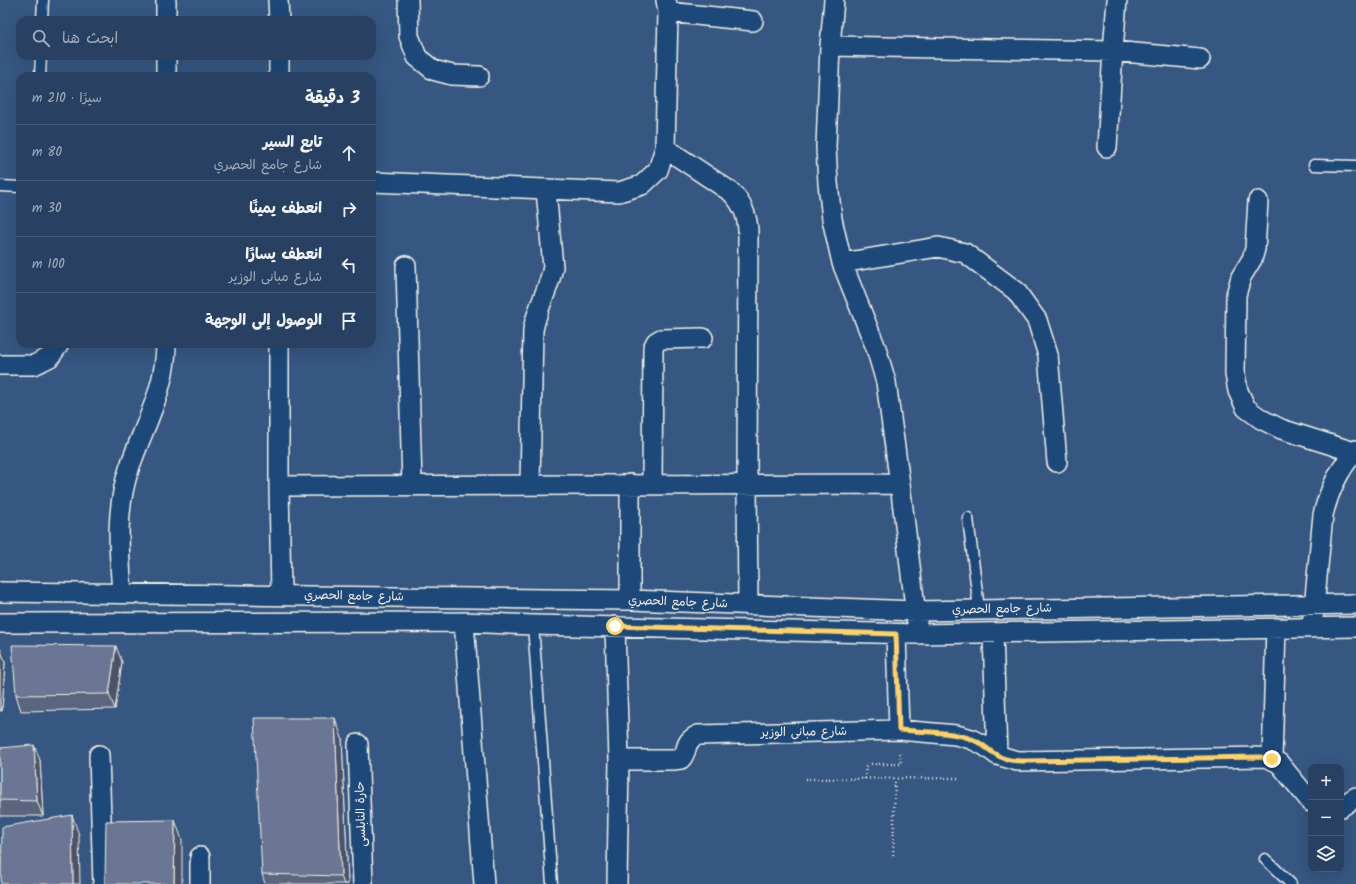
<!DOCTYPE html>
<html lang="ar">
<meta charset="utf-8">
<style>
body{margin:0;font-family:Kalam,"Playpen Sans Arabic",sans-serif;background:#304868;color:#f1f3f6;direction:rtl}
.controls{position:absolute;right:12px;bottom:12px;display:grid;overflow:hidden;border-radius:8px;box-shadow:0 4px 16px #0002}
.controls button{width:36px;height:36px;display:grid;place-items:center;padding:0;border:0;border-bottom:1px solid #445a77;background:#284162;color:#f1f3f6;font:20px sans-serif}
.stop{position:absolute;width:12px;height:12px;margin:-9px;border:3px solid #ffd166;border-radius:50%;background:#fff}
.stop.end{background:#ffd166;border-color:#fff;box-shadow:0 1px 4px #0008}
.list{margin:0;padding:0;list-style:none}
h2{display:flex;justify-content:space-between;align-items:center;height:52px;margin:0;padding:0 16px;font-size:17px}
h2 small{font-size:13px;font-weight:400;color:#a5afbe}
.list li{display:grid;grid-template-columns:26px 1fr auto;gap:12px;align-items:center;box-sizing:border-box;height:56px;padding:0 16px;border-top:1px solid #445a77}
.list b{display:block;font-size:15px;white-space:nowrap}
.list p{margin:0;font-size:13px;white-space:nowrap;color:#a5afbe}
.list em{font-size:13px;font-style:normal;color:#a5afbe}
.icon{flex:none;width:22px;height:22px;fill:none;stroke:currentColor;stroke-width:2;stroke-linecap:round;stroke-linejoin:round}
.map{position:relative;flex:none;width:1356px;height:884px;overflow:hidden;direction:ltr}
.search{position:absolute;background:#284162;box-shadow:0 4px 16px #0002;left:16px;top:16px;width:360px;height:44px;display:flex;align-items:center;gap:10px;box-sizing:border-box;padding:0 14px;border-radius:12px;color:#a5afbe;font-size:15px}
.panel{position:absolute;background:#284162;box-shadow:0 4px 16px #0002;left:16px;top:72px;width:360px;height:276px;border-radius:12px;direction:rtl}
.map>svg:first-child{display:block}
</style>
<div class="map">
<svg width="1356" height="884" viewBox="0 0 1356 884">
<rect width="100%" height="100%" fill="#365782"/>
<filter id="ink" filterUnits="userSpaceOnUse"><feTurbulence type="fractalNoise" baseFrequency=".025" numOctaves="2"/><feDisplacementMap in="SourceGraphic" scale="8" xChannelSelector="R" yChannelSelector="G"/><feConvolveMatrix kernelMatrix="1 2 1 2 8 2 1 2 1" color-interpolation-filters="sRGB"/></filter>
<g filter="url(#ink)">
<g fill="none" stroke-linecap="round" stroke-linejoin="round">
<defs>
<path id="lane" d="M42,20L43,0
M40,76L41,56
M1314,165L1356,166
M0,186L20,187
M968,518L979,609
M533,625L552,884
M1265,859L1291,884"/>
<path id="street" d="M166,0V20
M278,0L279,20
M408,0L409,36L417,57L433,70L452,75L479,76
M834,0L830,46L826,147L828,183L832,219L842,263L876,348L886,382L900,484L917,623
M668,12L753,21
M830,46L1113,51L1200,59
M166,56V76
M279,56V76
M1107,147L1113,51L1117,0
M665,148L731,192C742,203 747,214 748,230L747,484L748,605
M372,182L619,192L642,185L658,170L665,148L668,12L666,0
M1258,201L1255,249L1252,259L1241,277L1236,295L1235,374L1238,391L1246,408L1261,419L1281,429L1354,452
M842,263L938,247L965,253L1016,291L1037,320L1048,355L1057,462
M406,266L412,485
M279,344V486L281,595
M0,365H34L50,357L59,344
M630,484V600
M652,484L653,348L656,342L661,339L703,338
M530,485L533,330C537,308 549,289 553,267L546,190
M279,486L900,484
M0,592L630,600L915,611L1356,604
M122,593C119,550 115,511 129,469C143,427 166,390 166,344
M1313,618L1323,515C1329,490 1339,469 1356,450
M464,622L484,884
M0,623L464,622L533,625L918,634L1356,627
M615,626L619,760L617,884
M993,633L997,755
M896,634L899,730
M358,744L363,884
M99,755L103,884
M1272,759L1276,628
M619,760H673L681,759C690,748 682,743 698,735L899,730L956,735L971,739L985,746L997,755L1017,761L1266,757L1279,763L1311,802
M1341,807L1356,797
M200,884V857"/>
</defs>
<use href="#lane" stroke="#f4f1e8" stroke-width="13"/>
<use href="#street" stroke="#f4f1e8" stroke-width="22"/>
<path stroke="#f4f1e8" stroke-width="2.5" stroke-dasharray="1 3" stroke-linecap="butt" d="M805,779L958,778
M865,779L866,764H901L900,752
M893,859L895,779"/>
<use href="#lane" stroke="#1f4a7a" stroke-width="10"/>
<use href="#street" stroke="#1f4a7a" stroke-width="19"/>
</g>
<path fill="#5c657e" stroke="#f4f1e8" d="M0,648L5,662L2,711H0Z
M122,662L115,709L21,711L16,695Z
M342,738L348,884H265L262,874Z
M0,748L40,760L43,816H0Z"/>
<path fill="#4b5367" stroke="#f4f1e8" d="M116,646L122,662L115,709L109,694Z
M0,648L5,662L2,711L0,705Z
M335,718L342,738L348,884H344L341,876Z
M34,745L40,760L43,816L37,801Z
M72,815L79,835L80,884H73Z
M175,820L182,840V884H174Z"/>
<path fill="#6b7693" stroke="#f4f1e8" d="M12,645L116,646L109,694L16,695Z
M254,718H335L341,876L262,874Z
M34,745L37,801L0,800V748Z
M72,815L73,884H1L2,827Z
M175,820L174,884H105L106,821Z"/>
</g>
<g fill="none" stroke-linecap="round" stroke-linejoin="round" filter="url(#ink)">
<path stroke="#ffd166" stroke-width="5" d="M615,626L896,634L899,730C921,732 951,731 971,739C981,742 988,750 997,755C1006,761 1017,761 1027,761L1260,757L1272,759"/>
</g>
<g text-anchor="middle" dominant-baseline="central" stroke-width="3" stroke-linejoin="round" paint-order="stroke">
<g font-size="12" fill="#f4f1e8" stroke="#1f4a7a">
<text transform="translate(354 596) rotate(1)">شارع جامع الحصري</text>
<text transform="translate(678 602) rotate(2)">شارع جامع الحصري</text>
<text transform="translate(1002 609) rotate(-1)">شارع جامع الحصري</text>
<text transform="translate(804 732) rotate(-1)">شارع مبانى الوزير</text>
<text transform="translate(361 814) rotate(-92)">حارة النابلسى</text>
</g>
</g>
</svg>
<div class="controls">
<button>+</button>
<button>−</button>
<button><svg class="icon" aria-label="layers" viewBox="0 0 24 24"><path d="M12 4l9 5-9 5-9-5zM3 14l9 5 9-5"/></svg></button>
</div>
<div class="stop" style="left:615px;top:626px"></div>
<div class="stop end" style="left:1272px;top:759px"></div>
<div class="search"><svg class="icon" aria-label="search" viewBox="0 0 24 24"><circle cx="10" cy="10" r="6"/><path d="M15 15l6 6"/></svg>ابحث هنا</div>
<section class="panel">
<h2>3 دقيقة<small>سيرًا · 210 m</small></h2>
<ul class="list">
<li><svg class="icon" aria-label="ahead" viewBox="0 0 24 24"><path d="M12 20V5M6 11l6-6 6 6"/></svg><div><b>تابع السير</b><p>شارع جامع الحصري</p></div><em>80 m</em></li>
<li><svg class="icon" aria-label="right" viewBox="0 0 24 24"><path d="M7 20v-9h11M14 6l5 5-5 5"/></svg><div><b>انعطف يمينًا</b></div><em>30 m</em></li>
<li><svg class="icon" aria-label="left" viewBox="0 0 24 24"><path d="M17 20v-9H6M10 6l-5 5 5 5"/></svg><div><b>انعطف يسارًا</b><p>شارع مبانى الوزير</p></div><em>100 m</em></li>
<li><svg class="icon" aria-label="arrive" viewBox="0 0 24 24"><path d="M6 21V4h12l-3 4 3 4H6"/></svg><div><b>الوصول إلى الوجهة</b></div></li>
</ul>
</section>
</div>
